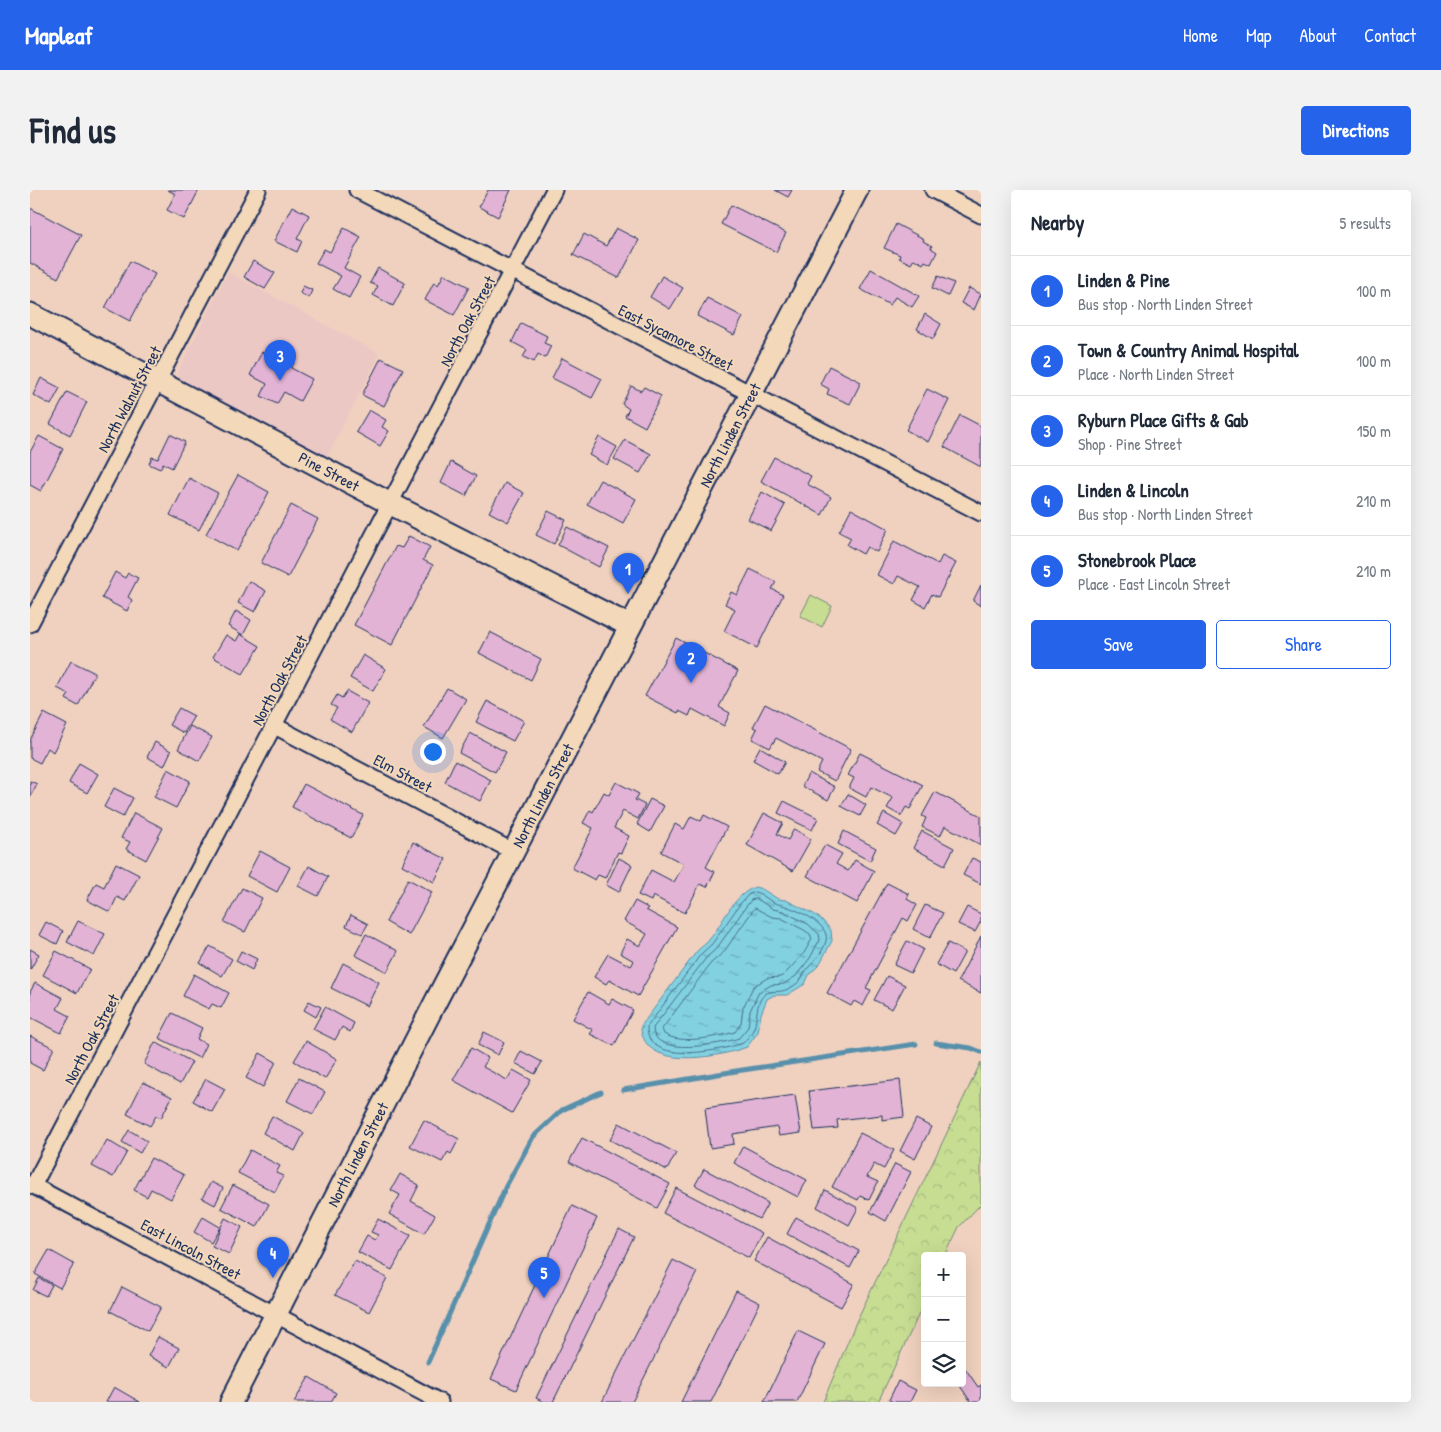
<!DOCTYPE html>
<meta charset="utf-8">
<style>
body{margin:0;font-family:"Patrick Hand",sans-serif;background:#f2f2f3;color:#1f2937}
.controls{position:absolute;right:15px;bottom:15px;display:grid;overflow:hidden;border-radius:5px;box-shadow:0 5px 20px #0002}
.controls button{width:45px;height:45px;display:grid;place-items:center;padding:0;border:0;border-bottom:1px solid #e0e1e3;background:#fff;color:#1f2937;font:25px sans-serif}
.you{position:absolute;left:402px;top:561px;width:18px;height:18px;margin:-12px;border:4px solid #fff;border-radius:50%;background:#1a73e8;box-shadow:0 0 0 8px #1a73e833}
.badge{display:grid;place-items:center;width:32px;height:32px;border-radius:50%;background:#2563eb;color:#fff;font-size:16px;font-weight:700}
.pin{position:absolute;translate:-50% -41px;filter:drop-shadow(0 1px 2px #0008)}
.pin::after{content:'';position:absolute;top:26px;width:18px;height:15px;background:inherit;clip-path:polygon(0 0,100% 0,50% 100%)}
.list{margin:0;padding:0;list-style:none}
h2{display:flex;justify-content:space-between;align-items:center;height:65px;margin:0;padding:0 20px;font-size:21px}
h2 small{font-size:16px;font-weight:400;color:#747a83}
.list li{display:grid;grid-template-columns:32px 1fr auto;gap:15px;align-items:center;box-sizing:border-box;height:70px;padding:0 20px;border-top:1px solid #e0e1e3}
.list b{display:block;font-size:19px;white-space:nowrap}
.list p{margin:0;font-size:16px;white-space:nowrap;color:#747a83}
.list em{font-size:16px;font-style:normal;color:#747a83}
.actions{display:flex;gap:10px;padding:15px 20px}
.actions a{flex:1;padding:11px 0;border:1px solid #2563eb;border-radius:5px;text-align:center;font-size:18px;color:#2563eb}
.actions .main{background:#2563eb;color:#fff}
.icon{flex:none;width:28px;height:28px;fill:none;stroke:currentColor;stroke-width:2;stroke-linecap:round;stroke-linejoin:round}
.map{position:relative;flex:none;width:951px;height:1212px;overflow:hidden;border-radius:5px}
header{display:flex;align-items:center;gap:30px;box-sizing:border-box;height:70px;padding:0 25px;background:#2563eb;color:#fff}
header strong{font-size:24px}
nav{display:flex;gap:28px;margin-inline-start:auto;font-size:18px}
.intro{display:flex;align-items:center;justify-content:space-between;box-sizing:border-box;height:120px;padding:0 30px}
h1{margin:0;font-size:35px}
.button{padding:12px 22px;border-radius:5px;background:#2563eb;color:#fff;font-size:18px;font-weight:700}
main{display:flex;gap:30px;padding:0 30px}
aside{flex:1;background:#fff;border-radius:5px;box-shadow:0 5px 20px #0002}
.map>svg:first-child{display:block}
</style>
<header>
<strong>Mapleaf</strong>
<nav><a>Home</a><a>Map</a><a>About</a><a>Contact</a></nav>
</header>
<div class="intro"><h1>Find us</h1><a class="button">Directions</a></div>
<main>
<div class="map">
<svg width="951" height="1212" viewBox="0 0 951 1212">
<defs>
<pattern id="forest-crowns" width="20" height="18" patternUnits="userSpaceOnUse" patternTransform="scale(1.25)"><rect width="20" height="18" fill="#c7dd92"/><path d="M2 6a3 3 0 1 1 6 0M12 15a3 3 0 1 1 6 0" fill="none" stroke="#aabe80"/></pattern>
<pattern id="water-ripples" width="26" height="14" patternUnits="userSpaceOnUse" patternTransform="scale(1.25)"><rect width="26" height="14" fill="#82d1e0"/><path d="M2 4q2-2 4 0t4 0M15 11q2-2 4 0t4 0" fill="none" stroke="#6aaab9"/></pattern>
</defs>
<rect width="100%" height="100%" fill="#f0d1bf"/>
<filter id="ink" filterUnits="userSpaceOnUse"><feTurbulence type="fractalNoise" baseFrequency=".02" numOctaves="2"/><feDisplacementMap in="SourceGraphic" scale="10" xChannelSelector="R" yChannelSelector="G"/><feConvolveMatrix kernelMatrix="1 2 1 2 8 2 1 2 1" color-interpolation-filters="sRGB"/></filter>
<g filter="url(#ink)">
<path fill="#ecc8c5" d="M198,82L350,164L296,269L150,192L148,186V181Z"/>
<path fill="#c7dd92" stroke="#718678" d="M781,405L802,416L792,437L770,426Z"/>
<path fill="url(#forest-crowns)" stroke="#718678" d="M951,872V1014L929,1037L915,1066H895V1111L848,1212H793L826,1132Z"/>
<path fill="url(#water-ripples)" stroke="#5990ac" d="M725,697L732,699L748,709L756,710L784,724L792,730L801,740L802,751L789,775L779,785L775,794L757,805H744L737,809L731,824L728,842L717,857C693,866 625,880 613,847C611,844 611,839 611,836L667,761C671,757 676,754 679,750C694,732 702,706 725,697Z"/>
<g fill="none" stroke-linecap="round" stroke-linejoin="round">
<path stroke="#447092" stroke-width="1" d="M725,702C734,704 739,712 748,714C762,717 801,733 796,751C793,764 782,772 775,782C773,784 773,787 771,789C768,794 758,800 752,801C745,802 740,800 734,805C725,814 728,827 724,838C722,843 717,849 713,853C691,861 616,876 617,837L671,764L682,754L710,714L718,705Z
M727,709L743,719L753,721L778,734L789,744L790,749L780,768L766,786L754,794L741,795L729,802L720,821L718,837L709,848C693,854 622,868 623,838L676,768L687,758L715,718L721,710Z
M725,718L742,727L751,728L774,740L780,744L782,749L774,763L754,785L750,787L737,788L723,797L713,818L711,833L705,842C686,847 651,855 634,844L632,839L681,773L693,763Z"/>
<path stroke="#5990ac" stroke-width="5" d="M906,853L941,858L951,862
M593,900L706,881L886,854
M398,1172L476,996L503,947L532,920L571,902"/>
</g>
<path fill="#e2b3d4" stroke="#1b2f5e" d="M169,0L154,29L137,20L145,4L138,0Z
M458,0H481L468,27L449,17Z
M745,0H762L758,7Z
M701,15L756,43L746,62L691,34Z
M262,16L279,25L267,49L272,51L267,62L244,51Z
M0,18L51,45L28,88L0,73Z
M866,34L894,49L893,51L902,56L901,58L907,62L901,74L895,71L893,74L884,69L881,74L869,68L870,65L854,58Z
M314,38L331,47L314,78L330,87L319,108L303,99L311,86L286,73L294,59L300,62Z
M586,38L609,50L589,88L543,65L554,44L576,56Z
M100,71L125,84L100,131L75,118Z
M223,71L245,83L235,99L214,87Z
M348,78L375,93L363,116L343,105L348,96L340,93Z
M841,79L889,106L882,117L865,107L860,115L830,99Z
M414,84L439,97L424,125L395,110L404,92L408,95Z
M632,86L653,98L640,119L620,107Z
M908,86L924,93L918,106L902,98Z
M273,96L282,100L279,108L270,103Z
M939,98L951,104L944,120L931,113Z
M677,108L713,127L704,145L667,126Z
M895,124L911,134L903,149L887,139Z
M491,133L517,146L514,153L521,156L515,168L508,164L504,172L493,167L497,160L482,152Z
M232,162L250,172L253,167L264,173L261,178L282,189L270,211L254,202L247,214L231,206L237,194L220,185Z
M351,168L373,179L354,216L332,205Z
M532,168L572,189L562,208L522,188Z
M799,176L831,192L820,214L797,204L799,199L790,194Z
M11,188L30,198L21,215L3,205Z
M601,196L611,201L614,197L631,206L615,237L595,226L599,219L592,214Z
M897,199L919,210L898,252L876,240Z
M37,202L57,212L40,245L20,234Z
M339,220L356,230L352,237L359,241L350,256L326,242Z
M930,225L951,236V277L914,257Z
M140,244L155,252L142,278L133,273L130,279L119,274L122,267L128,269Z
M9,246L33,259L11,301L0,295V262Z
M569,247L587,257L577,275L559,265Z
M595,250L621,264L610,283L584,269Z
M744,267L781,286L777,294L801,307L792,325L731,291Z
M421,272L446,286L436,306L411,293Z
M208,285L239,302L207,361L176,344Z
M159,288L188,303L169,340L140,325Z
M570,290L606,309L593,333L557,314Z
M475,293L494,303L478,332L459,322Z
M732,302L755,315L741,341L718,329Z
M261,315L288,329L258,387L231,373Z
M821,319L858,339L847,362L837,357L833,364L817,355L821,348L809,342Z
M518,321L536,330L524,354L506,345Z
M537,337L579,358L569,377L528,355Z
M379,346L400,357L393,370L403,375L362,455L324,435L366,356L372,358Z
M864,351L908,374L912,366L926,373L908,407L902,404L895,417L883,410L890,397L868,386L864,394L847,385Z
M720,379L746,392L742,399L753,405L727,458L694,441L705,419L695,414L701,402L707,405Z
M85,382L95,388L98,383L108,388L98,407L102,410L97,421L72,408Z
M219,391L236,401L225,422L208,413Z
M951,395V416L943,411Z
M206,421L221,430L213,445L198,436Z
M460,442L511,469L501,490L449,463Z
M210,444L230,456L213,484L183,467L196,445L206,451Z
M646,448L708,481L689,517L700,523L694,536L662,519L659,526L649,521L648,523L615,506Z
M333,465L356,479L343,501L320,488Z
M41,471L65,483L48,516L36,509L39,504L27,498Z
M417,498L436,509L413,548L394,537Z
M317,501L338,513L322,542L300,529L307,518L301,515L307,505L312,508Z
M457,511L494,531L483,551L446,532Z
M735,514L821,559L805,591L787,582L792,572L746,548L740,558L722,549L727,539L723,537Z
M149,518L164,526L154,543L139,535Z
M14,523L37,535L23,562L18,558L10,573L0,568V550Z
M160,536L182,547L169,571L148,559Z
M440,543L476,562L465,582L429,563Z
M125,552L141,561L134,576L117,567Z
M730,557L755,572L748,584L723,570Z
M830,563L893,595L880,619L876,617L871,626L857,618L863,608L841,597L836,607L819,598L824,588L818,585Z
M425,571L461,590L450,611L415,592Z
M49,573L68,584L57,603L39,593Z
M138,579L160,591L146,618L124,607Z
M779,583L805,597L798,610L772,596Z
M0,591L7,594L0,607Z
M586,592L609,604L605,610L615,615L608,629L593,621L584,638L599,646L591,663L588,662L575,688L568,685L565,690L542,678L563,638L553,633L560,620L563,622L574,602L579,605Z
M274,594L333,625L321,648L262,617Z
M84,598L103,608L93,627L74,617Z
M905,602L951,626V655L915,636L910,646L892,637L896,628L892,626Z
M818,604L836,615L830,626L811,616Z
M620,609L634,616L620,642L607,634Z
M754,611L788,628L782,640L748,623Z
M104,623L133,638L116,670L96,659L100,652L91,648Z
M734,623L753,633L747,644L758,650L764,639L781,649L763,681L717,655Z
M854,623L873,634L866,646L847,635Z
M674,625L697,637L676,677L685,682L677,697L670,694L655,723L623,706L621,711L608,705L621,680L644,692L654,674L631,662L645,634L654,639L661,626L671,631Z
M814,641L846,658L840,671L808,654Z
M892,641L924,658L915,675L883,658Z
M383,652L416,669L404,692L372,675Z
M795,655L812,664L806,674L818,681L825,670L844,681L827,713L777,686Z
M230,661L260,677L247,702L217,686Z
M589,668L602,675L589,702L576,695Z
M942,668L951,672V694L933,685Z
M86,673L109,685L95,711L87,707L80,722L57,710L66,693L74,697Z
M279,676L298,687L288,706L268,696Z
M378,689L402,702L379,745L356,732Z
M857,693L879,704L877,709L887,715L878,731L873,728L836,798L841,800L833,816L824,811L821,816L797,803Z
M212,698L232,708L215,742L194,732Z
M605,711L618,718L616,720L647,737L608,806L579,790L576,794L564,787L578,764L601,776L604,771L590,763L597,749L610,756L617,744L594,731Z
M895,715L913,723L900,748L883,739Z
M937,717L951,724V731L945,742L928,734Z
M321,725L338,734L332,744L316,736Z
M48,731L75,744L64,766L37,752Z
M16,732L33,741L27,754L9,745Z
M336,744L368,761L357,782L325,765Z
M951,746V803L928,791Z
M877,751L893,759L881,783L864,775Z
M918,753L935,762L923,784L906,774Z
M180,756L202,769L192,786L170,773Z
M0,759L9,764L0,780Z
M26,761L60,779L47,803L13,785Z
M211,761L227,769L222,780L206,771Z
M313,773L349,792L337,816L301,798Z
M164,784L199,803L191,818L182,814L179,819L153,806Z
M857,786L875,795L862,819L844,810Z
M5,793L33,808L27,819L40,826L31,843L0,827V802Z
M558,802L579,814L582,809L603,820L584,856L560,844L563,840L543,829Z
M279,811L291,817L286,827L274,820Z
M295,817L324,833L320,842L312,837L305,850L283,839Z
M142,823L172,838L167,849L176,854L169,868L129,848Z
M454,842L474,852L468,865L448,855Z
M0,846L24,858L13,880L0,873Z
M276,851L307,869L295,889L264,871Z
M125,852L162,872L150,894L114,874Z
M441,858L458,868L453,877L477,890L483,880L501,890L482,923L423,890Z
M491,861L512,872L505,884L485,873Z
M230,863L246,872L233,897L216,888Z
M269,888L295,902L283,924L257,911Z
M176,889L195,899L182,922L163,911Z
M870,890L874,927L852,930V925L807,930L808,938L784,940L779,901Z
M113,892L142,907L131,928L126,926L120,936L97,924Z
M765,905L771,943L749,946L747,937L703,944L704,954L680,958L675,918Z
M242,926L274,943L265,961L233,943Z
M886,929L901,937L885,969L870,961Z
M394,930L429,949L421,964L418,962L412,972L380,956Z
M589,933L646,963L637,980L580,950Z
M99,940L117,951L110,963L92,952Z
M830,943L864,960L854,979L844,974L837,987L848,992L839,1010L830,1006L828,1010L802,997Z
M552,948L640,994L627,1018L539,972Z
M77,950L97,962L83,987L62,976Z
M713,956L777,990L768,1007L704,973Z
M220,960L250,976L246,983L253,986L245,1002L208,983Z
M121,968L154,985L141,1009L121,999L117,1007L104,1000Z
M865,974L881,982L856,1031L840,1022Z
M674,979L738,1013L729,1029L665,995Z
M370,984L389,995L381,1011L405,1025L394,1044L359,1024L370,1005L361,1000Z
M181,992L193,998L185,1015L172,1008Z
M203,995L239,1014L227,1037L191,1018Z
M646,998L732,1043L719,1068L633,1023Z
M795,1000L828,1018L819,1035L787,1017Z
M542,1016L567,1028L486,1200L461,1189Z
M173,1027L190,1037L181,1052L164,1042Z
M766,1027L829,1061L820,1078L757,1044Z
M195,1028L212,1037L199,1064L182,1056Z
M348,1029L380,1046L362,1080L328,1062L337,1046L345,1050L348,1045L341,1042Z
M589,1039L604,1047L523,1212H514L506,1208Z
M737,1047L824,1094L811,1117L724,1071Z
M19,1060L44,1074L30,1098L5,1084Z
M643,1070L667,1082L602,1212H572Z
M325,1071L357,1088L339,1122L305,1105Z
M9,1088L22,1095L16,1106L3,1100Z
M92,1097L131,1117L118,1141L80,1121Z
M706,1101L730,1113L681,1212H651Z
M768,1141L795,1154L767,1212H734Z
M128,1147L149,1158L139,1177L118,1166Z
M935,1178L948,1197L951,1195V1212H941L928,1193H932V1179Z
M279,1187L306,1203L301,1212H264Z
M868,1191L886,1200L880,1212H863L859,1210Z
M84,1197L110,1212H76Z"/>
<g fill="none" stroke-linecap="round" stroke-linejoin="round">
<defs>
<path id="street" d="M327,0L951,323
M903,0L951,25
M0,434L228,0
M245,536L484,662
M0,994L410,1212
M3,996L524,0"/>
<g id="secondary">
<path id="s1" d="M0,124L361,314L600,436"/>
<path id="s2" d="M201,1212L408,807L827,0"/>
</g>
</defs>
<use href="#street" stroke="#1b2f5e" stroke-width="19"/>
<use href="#secondary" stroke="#1b2f5e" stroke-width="25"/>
<use href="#street" stroke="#f3d8ba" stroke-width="15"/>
<use href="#secondary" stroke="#f3d8ba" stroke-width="21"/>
</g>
</g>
<g text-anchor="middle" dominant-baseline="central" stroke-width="4" stroke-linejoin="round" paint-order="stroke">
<g font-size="16" fill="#1b2f5e" stroke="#f3d8ba">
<text transform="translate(437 131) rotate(-62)">North Oak Street</text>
<text transform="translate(646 147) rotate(27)">East Sycamore Street</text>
<text transform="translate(99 209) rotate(-62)">North Walnut Street</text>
<text stroke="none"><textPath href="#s2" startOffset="1088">North Linden Street</textPath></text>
<text stroke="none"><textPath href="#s1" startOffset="338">Pine Street</textPath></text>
<text transform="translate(249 490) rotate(-62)">North Oak Street</text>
<text transform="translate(373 583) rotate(28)">Elm Street</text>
<text stroke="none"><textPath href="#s2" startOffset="682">North Linden Street</textPath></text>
<text transform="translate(61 849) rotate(-62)">North Oak Street</text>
<text stroke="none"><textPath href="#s2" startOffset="278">North Linden Street</textPath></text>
<text transform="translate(161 1059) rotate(28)">East Lincoln Street</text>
</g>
</g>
</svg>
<div class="controls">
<button>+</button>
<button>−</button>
<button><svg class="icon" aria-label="layers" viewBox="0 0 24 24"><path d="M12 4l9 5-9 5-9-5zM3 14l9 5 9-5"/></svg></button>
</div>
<div class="you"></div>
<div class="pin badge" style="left:598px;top:404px">1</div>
<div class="pin badge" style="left:661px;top:493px">2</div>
<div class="pin badge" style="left:250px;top:191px">3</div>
<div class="pin badge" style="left:243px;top:1088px">4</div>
<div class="pin badge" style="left:514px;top:1108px">5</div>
</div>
<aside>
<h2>Nearby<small>5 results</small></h2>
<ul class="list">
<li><span class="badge">1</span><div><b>Linden &amp; Pine</b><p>Bus stop · North Linden Street</p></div><em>100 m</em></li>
<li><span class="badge">2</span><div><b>Town &amp; Country Animal Hospital</b><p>Place · North Linden Street</p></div><em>100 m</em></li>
<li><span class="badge">3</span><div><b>Ryburn Place Gifts &amp; Gab</b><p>Shop · Pine Street</p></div><em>150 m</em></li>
<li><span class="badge">4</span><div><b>Linden &amp; Lincoln</b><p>Bus stop · North Linden Street</p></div><em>210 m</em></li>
<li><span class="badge">5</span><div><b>Stonebrook Place</b><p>Place · East Lincoln Street</p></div><em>210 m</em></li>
</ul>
<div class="actions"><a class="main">Save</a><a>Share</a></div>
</aside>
</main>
